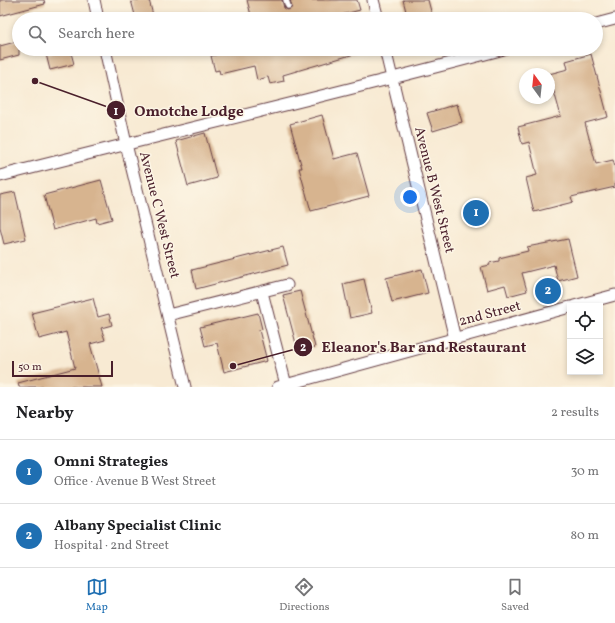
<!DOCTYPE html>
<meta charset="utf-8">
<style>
body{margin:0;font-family:Vollkorn,serif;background:#f6f6f6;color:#202124}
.controls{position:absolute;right:12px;bottom:12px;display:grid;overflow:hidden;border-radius:0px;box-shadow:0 2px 6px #0003}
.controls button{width:36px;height:36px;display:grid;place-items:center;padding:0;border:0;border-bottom:1px solid #e0e0e0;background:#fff;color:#202124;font:20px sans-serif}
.compass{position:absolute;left:519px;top:68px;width:36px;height:36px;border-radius:50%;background:#fff;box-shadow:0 2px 6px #0003;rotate:345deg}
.scale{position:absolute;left:12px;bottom:10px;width:101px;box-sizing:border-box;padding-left:4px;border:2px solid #4a1f2b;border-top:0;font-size:11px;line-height:14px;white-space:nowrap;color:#4a1f2b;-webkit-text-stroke:3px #fcf5e5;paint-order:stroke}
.you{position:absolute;left:410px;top:197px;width:14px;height:14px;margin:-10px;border:3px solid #fff;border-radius:50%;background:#1a73e8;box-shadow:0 0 0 6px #1a73e833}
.badge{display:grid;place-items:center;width:26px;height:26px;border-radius:50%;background:#1f6fb2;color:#fff;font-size:13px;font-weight:700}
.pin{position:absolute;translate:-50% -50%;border:2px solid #fff;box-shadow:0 1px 4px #0006}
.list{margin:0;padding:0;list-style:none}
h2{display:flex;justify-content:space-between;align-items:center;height:52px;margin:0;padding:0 16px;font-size:17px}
h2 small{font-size:13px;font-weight:400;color:#757577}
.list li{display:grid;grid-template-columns:26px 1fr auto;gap:12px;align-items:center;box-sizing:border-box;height:64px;padding:0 16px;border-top:1px solid #e0e0e0}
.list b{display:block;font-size:15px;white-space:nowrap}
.list p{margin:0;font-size:13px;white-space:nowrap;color:#757577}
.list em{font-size:13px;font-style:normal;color:#757577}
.icon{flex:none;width:22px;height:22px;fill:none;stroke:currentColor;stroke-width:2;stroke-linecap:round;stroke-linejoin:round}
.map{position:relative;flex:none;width:615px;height:387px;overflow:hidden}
.search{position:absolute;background:#fff;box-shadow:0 2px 6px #0003;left:12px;right:12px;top:12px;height:44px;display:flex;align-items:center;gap:10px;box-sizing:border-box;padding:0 14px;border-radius:22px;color:#757577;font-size:15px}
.sheet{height:180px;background:#fff}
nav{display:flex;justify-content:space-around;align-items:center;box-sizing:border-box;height:56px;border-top:1px solid #e0e0e0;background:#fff;font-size:11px;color:#757577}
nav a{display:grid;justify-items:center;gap:2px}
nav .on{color:#1f6fb2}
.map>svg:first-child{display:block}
</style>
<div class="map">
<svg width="615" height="387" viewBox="0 0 615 387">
<rect width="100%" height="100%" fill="#fcf5e5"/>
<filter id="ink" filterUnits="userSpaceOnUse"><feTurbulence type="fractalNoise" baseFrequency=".025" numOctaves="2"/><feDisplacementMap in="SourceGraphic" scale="8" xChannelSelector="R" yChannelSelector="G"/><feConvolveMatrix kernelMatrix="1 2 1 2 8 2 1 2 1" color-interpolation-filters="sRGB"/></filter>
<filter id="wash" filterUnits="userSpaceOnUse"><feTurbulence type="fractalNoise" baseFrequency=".012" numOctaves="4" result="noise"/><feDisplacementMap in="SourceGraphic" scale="16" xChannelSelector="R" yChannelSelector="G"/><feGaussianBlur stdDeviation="0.9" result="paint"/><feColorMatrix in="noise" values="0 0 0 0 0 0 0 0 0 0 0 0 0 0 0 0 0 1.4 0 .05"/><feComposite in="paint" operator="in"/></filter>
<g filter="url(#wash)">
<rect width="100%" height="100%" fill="#f8ead3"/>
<g id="blocks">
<path fill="#d7b48f" d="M0,0H44L45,4L0,16Z
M131,0H149L154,19H136Z
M247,0H282L284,8L288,10L292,7L290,0H357L360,10L326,19H252Z
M403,0H428L433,19H408Z
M19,41V55L0,60V46Z
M65,49H70L74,64L50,70L46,54Z
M239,49H360L361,52L283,75L284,81L270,84L268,77L257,80L254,66L220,74L219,70L215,71L211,56Z
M591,54L608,117L585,123L596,164L613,160L615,167V187L571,197L573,202L534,212L526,178L537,175L529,142L522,144L518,127L561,116L549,74L568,69L566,61Z
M457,104L462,122L433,131L427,113Z
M322,115L334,159L357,153L369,196L311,211L299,168H302L290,124Z
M205,133L217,178L188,186L176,141Z
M101,180L112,219L97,223L96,218L53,230L44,195Z
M15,192L26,239L4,244L0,228V195Z
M568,239L577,276L558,281L554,265L522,273L527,291L508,296L505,285L487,290L481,267L490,265L489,263L499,261V258L528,251L527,247Z
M283,247L288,265L196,289L192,270Z
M422,269L428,293L392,302L386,278Z
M364,279L372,313L350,318L343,284Z
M300,291L315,347L298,351L283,295Z
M93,298L98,317L109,314L112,325L101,328L105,340L90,344L102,387H19L18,383L75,368L66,332L39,339L32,313Z
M258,313L262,329L259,330L267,361L224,372L217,343L205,346L200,327Z"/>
</g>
</g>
<g filter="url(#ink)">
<use href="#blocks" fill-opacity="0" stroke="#643d44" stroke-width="1"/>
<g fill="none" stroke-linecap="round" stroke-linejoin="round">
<defs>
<path id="service" d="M286,0L288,6"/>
<path id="minor" d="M94,0L98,19
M373,0L378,19
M596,24L615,19
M105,49L126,144L185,387
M385,49L455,339
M0,176C168,133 336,94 504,49
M262,292L286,385
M574,306L615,295
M168,315L287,285
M278,387L570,307"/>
</defs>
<use href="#service" stroke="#643d44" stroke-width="8"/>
<use href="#minor" stroke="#643d44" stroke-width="13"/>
<use href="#service" stroke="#fff" stroke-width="5.5"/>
<use href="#minor" stroke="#fff" stroke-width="11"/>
</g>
</g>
<g text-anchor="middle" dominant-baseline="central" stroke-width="3" stroke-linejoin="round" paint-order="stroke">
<g font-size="14" fill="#4a1f2b" stroke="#fcf5e5">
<text transform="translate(434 190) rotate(76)">Avenue B West Street</text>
<text transform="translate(159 215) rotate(76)">Avenue C West Street</text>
<text transform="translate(490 314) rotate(-15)">2nd Street</text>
</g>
</g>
<path fill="none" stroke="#4a1f2b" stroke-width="1.5" d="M35 81L116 110M233 366L303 347"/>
<g fill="#4a1f2b" stroke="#fcf5e5" stroke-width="1.5">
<circle cx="35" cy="81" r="4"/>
<circle cx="233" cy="366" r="4"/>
<circle cx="116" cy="110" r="10"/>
<circle cx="303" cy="347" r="10"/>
</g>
<g font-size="12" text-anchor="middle" font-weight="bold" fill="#fff">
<text x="116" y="115">1</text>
<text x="303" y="351">2</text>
</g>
<g font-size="15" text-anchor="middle" font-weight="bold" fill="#4a1f2b" stroke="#fcf5e5" stroke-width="3" stroke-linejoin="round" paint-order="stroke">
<text x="189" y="116">Omotche Lodge</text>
<text x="424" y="352">Eleanor's Bar and Restaurant</text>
</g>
</svg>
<div class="controls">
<button><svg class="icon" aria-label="locate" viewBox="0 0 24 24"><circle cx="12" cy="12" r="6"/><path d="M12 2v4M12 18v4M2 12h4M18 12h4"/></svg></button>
<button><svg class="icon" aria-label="layers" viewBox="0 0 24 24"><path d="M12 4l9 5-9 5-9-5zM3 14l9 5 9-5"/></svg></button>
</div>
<svg class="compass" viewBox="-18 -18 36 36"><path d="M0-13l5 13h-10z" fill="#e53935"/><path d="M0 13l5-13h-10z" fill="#757577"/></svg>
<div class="scale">50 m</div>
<div class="you"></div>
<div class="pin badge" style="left:476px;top:213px">1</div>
<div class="pin badge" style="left:548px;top:291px">2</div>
<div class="search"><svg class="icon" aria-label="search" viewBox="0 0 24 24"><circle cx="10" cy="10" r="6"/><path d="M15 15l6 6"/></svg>Search here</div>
</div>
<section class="sheet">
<h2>Nearby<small>2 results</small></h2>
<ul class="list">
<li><span class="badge">1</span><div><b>Omni Strategies</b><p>Office · Avenue B West Street</p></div><em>30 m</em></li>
<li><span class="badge">2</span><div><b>Albany Specialist Clinic</b><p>Hospital · 2nd Street</p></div><em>80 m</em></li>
</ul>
</section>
<nav>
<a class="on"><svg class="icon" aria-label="map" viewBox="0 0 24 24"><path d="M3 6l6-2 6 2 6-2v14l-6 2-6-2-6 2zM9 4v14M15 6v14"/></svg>Map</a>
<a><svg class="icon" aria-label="directions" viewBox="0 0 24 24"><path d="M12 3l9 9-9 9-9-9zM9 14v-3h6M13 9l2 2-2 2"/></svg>Directions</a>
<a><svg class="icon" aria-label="saved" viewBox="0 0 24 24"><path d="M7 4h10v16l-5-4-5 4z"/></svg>Saved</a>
</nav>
